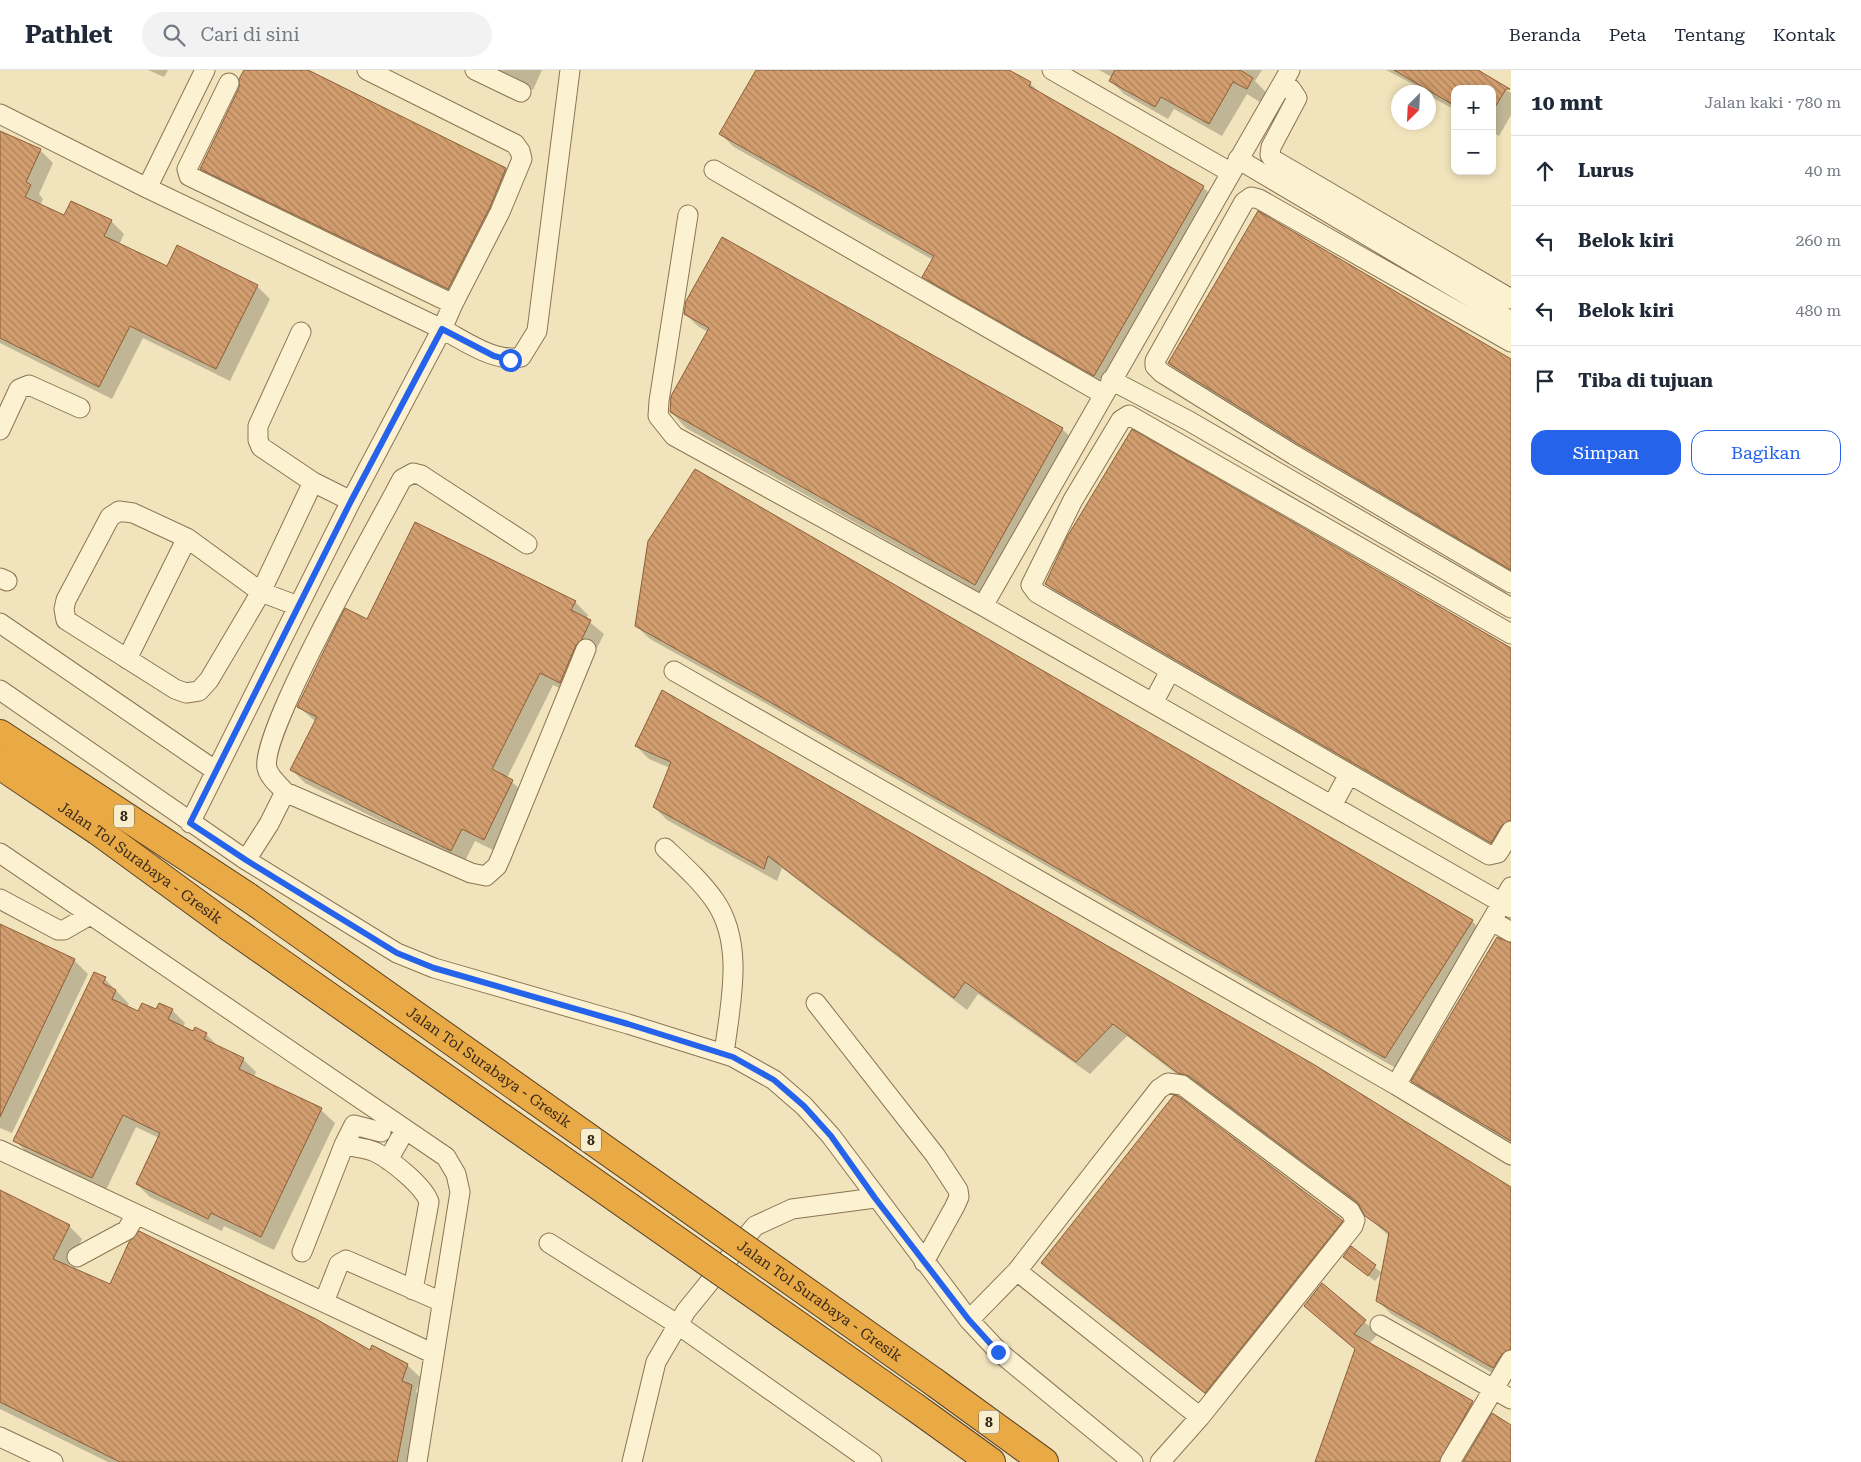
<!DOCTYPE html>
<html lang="id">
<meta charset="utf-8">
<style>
body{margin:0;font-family:"Roboto Serif",serif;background:#f2f2f3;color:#1f2937}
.controls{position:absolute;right:15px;top:15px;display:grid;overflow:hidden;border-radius:10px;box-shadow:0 2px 8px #0003}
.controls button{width:45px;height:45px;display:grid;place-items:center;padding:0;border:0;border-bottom:1px solid #e0e1e3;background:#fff;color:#1f2937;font:25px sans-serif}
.compass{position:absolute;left:1391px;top:15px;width:45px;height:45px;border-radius:50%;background:#fff;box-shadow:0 2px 8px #0003;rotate:204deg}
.stop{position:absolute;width:15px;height:15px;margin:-11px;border:4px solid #2563eb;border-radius:50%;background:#fff}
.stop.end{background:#2563eb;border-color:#fff;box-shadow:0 1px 5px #0008}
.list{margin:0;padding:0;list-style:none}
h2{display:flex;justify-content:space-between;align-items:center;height:65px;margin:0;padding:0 20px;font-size:21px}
h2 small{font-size:16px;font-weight:400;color:#747a83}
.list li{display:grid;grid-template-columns:32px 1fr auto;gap:15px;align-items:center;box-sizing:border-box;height:70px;padding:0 20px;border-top:1px solid #e0e1e3}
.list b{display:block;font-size:19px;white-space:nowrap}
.list em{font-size:16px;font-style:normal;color:#747a83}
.actions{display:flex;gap:10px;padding:15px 20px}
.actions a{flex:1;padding:11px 0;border:1px solid #2563eb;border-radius:15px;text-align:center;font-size:18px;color:#2563eb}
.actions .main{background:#2563eb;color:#fff}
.icon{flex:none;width:28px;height:28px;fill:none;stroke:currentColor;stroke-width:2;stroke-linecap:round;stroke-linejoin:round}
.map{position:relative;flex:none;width:1511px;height:1392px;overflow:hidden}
header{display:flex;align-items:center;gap:30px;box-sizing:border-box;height:70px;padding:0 25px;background:#fff;border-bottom:1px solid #e0e1e3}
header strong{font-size:24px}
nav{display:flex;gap:28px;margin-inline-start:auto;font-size:18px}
.search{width:350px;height:45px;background:#f2f2f3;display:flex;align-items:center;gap:12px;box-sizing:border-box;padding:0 18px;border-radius:28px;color:#747a83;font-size:19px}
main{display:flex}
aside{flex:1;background:#fff}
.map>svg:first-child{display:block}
</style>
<header>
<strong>Pathlet</strong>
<div class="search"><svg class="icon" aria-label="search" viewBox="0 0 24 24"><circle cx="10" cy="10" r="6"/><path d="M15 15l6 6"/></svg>Cari di sini</div>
<nav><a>Beranda</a><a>Peta</a><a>Tentang</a><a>Kontak</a></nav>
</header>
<main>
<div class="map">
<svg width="1511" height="1392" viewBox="0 0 1511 1392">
<defs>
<pattern id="building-back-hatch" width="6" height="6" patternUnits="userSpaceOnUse" patternTransform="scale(1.25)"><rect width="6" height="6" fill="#d39e6f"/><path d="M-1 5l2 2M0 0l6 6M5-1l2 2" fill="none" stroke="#ac815a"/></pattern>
</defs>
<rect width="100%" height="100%" fill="#f1e4bc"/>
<path fill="#0003" d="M148,0H168L164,7Z
M245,0H305L505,99L519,112L461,231L214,112L201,98L240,18Z
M492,0H542L533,20Z
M757,0H1007L1030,13L1040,23L1203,117L1216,130L1108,318L937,220L924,207L933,190L734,77L720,64Z
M1099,0H1262L1255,11L1266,22L1260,32L1247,24L1222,66L1174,39L1168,49L1124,24L1111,11L1112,7Z
M1386,0H1476L1511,23V45L1499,66L1492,62V19H1455V40L1428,25V22Z
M0,62L40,80L53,93L39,124L43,129L40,135L65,147L111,151L124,164L119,175L167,198L257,216L270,229L230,311L143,268L112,329L0,273Z
M1259,143L1511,290V504L1314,388L1182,306L1169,293Z
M685,244L1062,359L1076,372L988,527L686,358L671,342L708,262L699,257Z
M1046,514L1511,580V774L1504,785L1059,527Z
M575,532L588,545L586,549L604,564L595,582L588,588L573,625L553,615L507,708L526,724L497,782L475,771L464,793L305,713L292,700L316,652L299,637L367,550Z
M636,556L1472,851L1485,864L1399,1000L765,633L650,569Z
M663,622L1511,1119V1304L1506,1311L1391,1244L1378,1230L1389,1166L1366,1145L1362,1138L1203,1019L1192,1016L1127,966L1090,1004L978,924L967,940L782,798L777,811L667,750L654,737L670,698L649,689L636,676Z
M0,855L74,890L88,904L12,1063L0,1058Z
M1511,874V1075L1426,1024L1413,1011Z
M105,909L129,934L127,937L139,943L172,940L185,953L183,958L194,963L206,964L219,977L243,989L256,1002L254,1007L321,1040L335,1053L274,1180L224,1156L222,1161L150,1127L137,1114L159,1068L136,1057L106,1120L28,1084L15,1070Z
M0,1122L69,1156L82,1169L68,1197L110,1216L370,1281L407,1295L421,1308L416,1322L425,1330L412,1392H108L0,1339Z
M1342,1152L1355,1165L1219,1335L1055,1206L1042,1193Z
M1351,1178L1382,1203L1375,1211L1344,1187Z
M1322,1214L1378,1264L1369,1274L1472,1332L1485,1345L1457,1392H1316L1356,1280L1305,1236Z"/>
<path fill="url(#building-back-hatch)" stroke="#8b5e38" d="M244,0H308L506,98L490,137L448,219L200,99L239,18V9Z
M756,0H1009L1031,12L1029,16L1204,116L1094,306L922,207L934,186L719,64Z
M1115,0H1240L1253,8L1247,19L1233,12L1209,54L1161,27L1155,37L1109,11Z
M1394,0H1478L1510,19H1506L1492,42V19H1455V36Z
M0,61L41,79L26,112L31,115L25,127L64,145L71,131L112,150L104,166L167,196L177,175L258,215L216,299L130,256L99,317L0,268Z
M1258,141L1511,289V500L1300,375L1168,293Z
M722,167L1063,358L975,515L670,342L671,326L709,258L684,244L686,231Z
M1132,359L1511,578V750L1502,755L1491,773L1045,514L1067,467Z
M695,399L1473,850L1385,988L751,621L635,556L648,471Z
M415,452L576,531L571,540L591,550L582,569L576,575L560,613L540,603L492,699L513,710L484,770L462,759L451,781L290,700L317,647L297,637L333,562L345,538L367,549Z
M662,620L1313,994L1511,1117V1279L1502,1284L1493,1298L1376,1231L1389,1163L1365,1146L1357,1132L1189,1006L1178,1003L1113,954L1076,992L965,912L954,928L768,786L764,799L653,737L671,692L635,676Z
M0,854L75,889L0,1047Z
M1497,867L1511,873V1071L1411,1011Z
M94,902L106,907L103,913L116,920L112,929L138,941L142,933L156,939L159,933L173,939L168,949L193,961L195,957L207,963L204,969L244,988L239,999L322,1038L261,1167L211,1143L208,1149L136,1114L160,1063L123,1045L92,1108L13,1071Z
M1174,1025L1178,1026L1343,1151L1205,1323L1041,1193Z
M0,1120L70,1155L53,1189L110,1214L129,1172L139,1161L316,1249L370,1280L372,1275L408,1294L402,1311L412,1315L397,1392H120L0,1332Z
M1351,1176L1376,1195L1368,1206L1343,1187Z
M1322,1213L1366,1250L1354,1264L1473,1331L1439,1392H1315L1355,1279L1304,1236Z
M1492,1343L1511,1355V1392H1463Z"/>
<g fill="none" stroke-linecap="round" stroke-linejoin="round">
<defs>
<path id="minor" d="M367,0L515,74L520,81L522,89L500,142L453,234
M475,0L521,22
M1052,0L1230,102
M1283,13L1291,19L1297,28L1271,77L1270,85L1274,90L1511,229
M0,44L147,118L442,259L453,234L189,106L187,99L229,13
M1238,89L1511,251
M714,100L1103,324
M147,118L205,0
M688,145L659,331L658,346L674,366L983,536L1511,838
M301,262L258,356V370L261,377L313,412L351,431
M1511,272L1259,129L1251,127L1244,132L1155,291V296L1162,303L1294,385L1511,513
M1111,310L1189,351L1511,538
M0,360L19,319L29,315L80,338
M0,508L7,511
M298,536L261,522L209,610L199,621L186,623L175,619L66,550L64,539L66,530L110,447L119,441L133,443L187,468L261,522L313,412
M983,536L1290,0
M0,553L216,701
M1511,564L1129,345L1121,350L1073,430L1031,515L1037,523L1489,785L1498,783L1511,761
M127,589L187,468
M674,601L1396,1015L1511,1085
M0,620L246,790L397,883L434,898L628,954L733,987L774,1010L804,1036L831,1066L969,1250L999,1282L1133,1392
M1153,633L1170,601
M285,722L471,803L486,806L497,796L501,787L586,579
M1333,734L1349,704
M190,753L351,431L442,259C465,271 495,293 521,287L537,261L570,0
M665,778C683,795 701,811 715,831C745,875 730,935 724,984
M0,783L446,1087L456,1104L460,1122L417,1392
M246,790L269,754L285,722C279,715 269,707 267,698C259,663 380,452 402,409L413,403L421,405L527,474
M0,829L58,860H64L90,845
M1492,851L1511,862
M816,933L935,1085L958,1120L959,1127L955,1136L924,1192
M1396,1015L1511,817
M344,1075L354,1055L381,1062
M0,1080L434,1284
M388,1090L405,1060
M549,1173L677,1254L872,1392
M302,1182L344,1075C353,1077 366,1078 375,1082C390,1089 424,1116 429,1132L413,1220
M77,1187L127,1160L136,1144
M1017,1201L1200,1347
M324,1232L339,1194L346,1190L442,1232
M969,1250L1017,1201L1159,1019L1168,1013L1182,1015L1350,1141L1355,1150L1353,1156L1200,1347L1160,1392
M1380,1255L1511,1329
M0,1367L53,1392
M632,1392L656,1292L686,1241L755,1156L792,1139L875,1128
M1450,1392L1511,1290"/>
<g id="highway">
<path d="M0,664L248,827"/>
<path id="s1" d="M0,695L98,761L228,856"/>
<path d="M934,1312L1044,1392"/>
<path d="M916,1338L991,1392"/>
</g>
</defs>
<use href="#minor" stroke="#8a7454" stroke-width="21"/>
<use href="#highway" stroke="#574129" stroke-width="30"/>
<use href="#minor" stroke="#fcf1d0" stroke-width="19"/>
<use href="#highway" stroke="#e9a945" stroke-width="28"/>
<defs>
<g id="highway-bridge">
<path id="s2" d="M248,827L934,1312"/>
<path d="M228,856L916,1338"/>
</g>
</defs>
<use href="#highway-bridge" stroke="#574129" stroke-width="30" stroke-linecap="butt"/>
<use href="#highway-bridge" stroke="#e9a945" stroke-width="28"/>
</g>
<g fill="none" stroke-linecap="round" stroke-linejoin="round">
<path stroke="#2563eb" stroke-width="6" d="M510,290L494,286L442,259L351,431L190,753L246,790L397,883L434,898L628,954L733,987L774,1010L804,1036L831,1066L875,1128L969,1250L998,1282"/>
</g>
<g text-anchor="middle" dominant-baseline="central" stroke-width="4.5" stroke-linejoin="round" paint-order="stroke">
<g fill="#f8eecd" stroke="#726550" stroke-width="1">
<rect x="114" y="734.5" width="20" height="23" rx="4"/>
<rect x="581" y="1058.5" width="20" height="23" rx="4"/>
<rect x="979" y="1340.5" width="20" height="23" rx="4"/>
</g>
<g font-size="14" font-weight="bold" fill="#382a1b">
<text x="124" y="746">8</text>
<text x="591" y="1070">8</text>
<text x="989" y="1352">8</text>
</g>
<g font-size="15" fill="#382a1b" stroke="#f8eecd">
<text stroke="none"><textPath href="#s1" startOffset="171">Jalan Tol Surabaya - Gresik</textPath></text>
<text stroke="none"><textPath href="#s2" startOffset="295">Jalan Tol Surabaya - Gresik</textPath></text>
<text stroke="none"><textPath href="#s2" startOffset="700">Jalan Tol Surabaya - Gresik</textPath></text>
</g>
</g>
</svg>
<div class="controls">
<button>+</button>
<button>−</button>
</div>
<svg class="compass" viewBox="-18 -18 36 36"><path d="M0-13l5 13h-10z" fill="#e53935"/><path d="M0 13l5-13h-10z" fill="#747a83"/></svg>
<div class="stop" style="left:510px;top:290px"></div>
<div class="stop end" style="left:998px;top:1282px"></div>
</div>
<aside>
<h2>10 mnt<small>Jalan kaki · 780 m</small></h2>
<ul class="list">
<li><svg class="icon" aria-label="ahead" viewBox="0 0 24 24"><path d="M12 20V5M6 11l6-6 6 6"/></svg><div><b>Lurus</b></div><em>40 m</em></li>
<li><svg class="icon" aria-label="left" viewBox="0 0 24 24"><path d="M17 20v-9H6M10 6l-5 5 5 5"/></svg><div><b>Belok kiri</b></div><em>260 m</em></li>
<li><svg class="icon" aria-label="left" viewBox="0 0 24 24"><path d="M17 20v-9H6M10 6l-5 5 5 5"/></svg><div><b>Belok kiri</b></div><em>480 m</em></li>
<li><svg class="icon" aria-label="arrive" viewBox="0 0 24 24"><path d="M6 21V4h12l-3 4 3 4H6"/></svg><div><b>Tiba di tujuan</b></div></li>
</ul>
<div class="actions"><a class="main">Simpan</a><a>Bagikan</a></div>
</aside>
</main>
